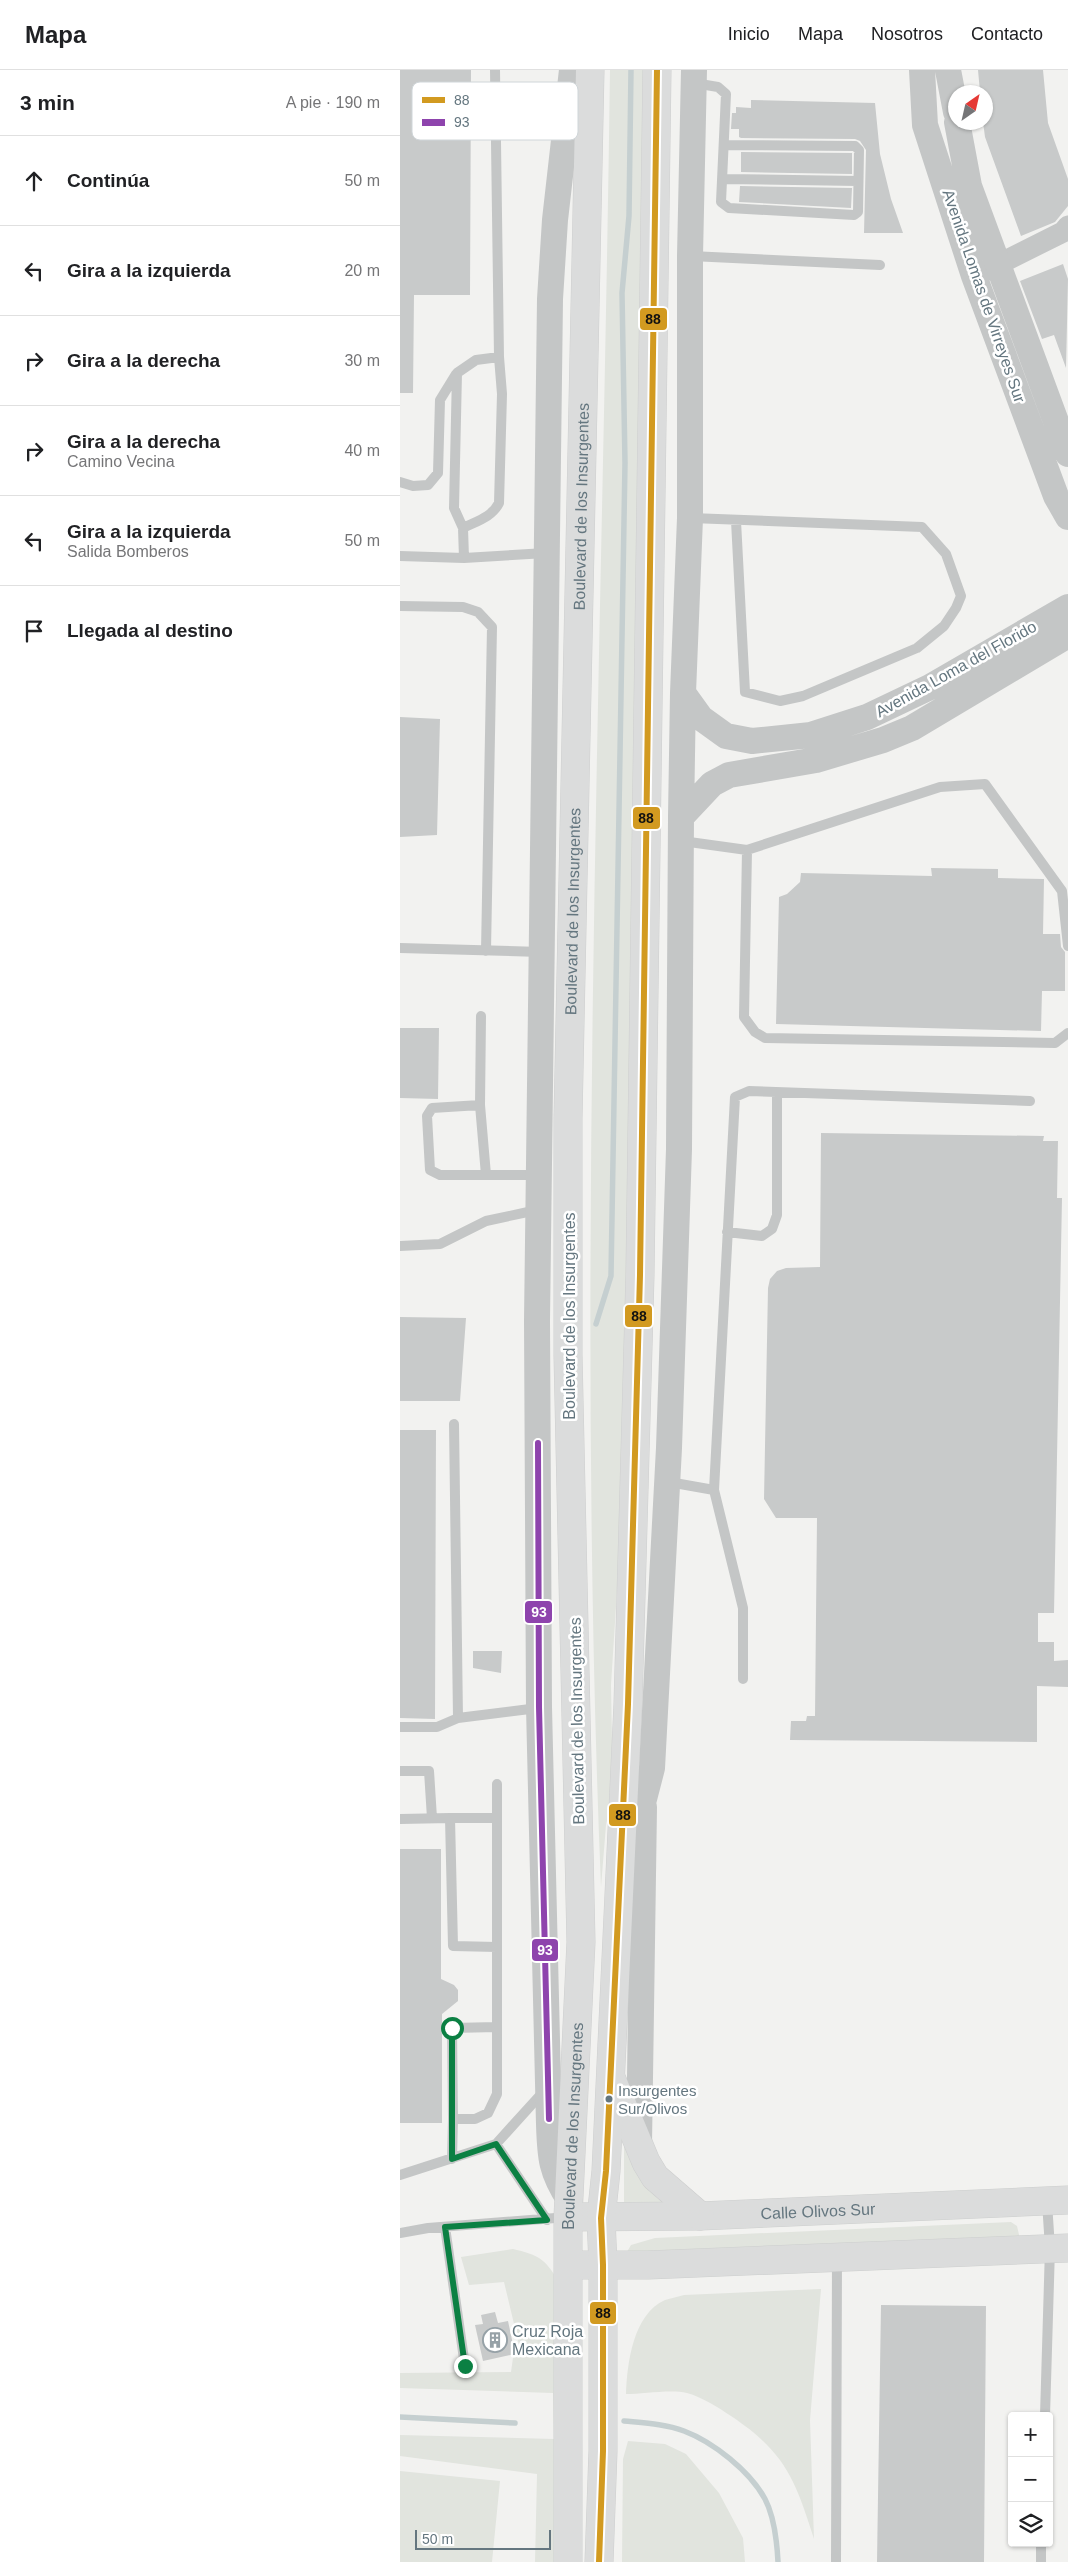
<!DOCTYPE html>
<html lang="es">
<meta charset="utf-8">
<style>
body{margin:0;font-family:Arial,sans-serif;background:#f6f6f6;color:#202124}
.controls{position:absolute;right:15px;bottom:15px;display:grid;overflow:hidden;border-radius:5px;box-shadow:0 1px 4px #0004}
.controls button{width:45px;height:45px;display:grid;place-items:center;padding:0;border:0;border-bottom:1px solid #e0e0e0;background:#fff;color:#202124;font:25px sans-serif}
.compass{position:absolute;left:548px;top:15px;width:45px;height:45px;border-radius:50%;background:#fff;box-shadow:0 1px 4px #0004;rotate:34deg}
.scale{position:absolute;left:15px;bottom:12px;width:136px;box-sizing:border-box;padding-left:5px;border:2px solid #64767f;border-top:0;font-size:14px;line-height:18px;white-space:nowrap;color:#64767f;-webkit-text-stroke:4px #fff;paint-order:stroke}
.stop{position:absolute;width:15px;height:15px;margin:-11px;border:4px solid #0b8043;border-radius:50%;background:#fff}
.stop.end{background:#0b8043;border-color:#fff;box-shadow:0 1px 5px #0008}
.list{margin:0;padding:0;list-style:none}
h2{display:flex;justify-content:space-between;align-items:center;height:65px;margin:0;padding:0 20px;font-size:21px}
h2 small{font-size:16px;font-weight:400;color:#757577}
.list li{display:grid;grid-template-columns:32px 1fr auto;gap:15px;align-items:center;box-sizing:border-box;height:90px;padding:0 20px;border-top:1px solid #e0e0e0}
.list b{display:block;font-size:19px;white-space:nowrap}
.list p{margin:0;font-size:16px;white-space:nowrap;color:#757577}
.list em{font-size:16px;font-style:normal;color:#757577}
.icon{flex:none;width:28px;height:28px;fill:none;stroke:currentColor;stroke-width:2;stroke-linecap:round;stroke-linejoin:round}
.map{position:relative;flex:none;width:668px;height:2492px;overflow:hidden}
header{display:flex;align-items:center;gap:30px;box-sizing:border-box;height:70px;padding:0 25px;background:#fff;border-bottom:1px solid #e0e0e0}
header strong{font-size:24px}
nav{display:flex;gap:28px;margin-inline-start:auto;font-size:18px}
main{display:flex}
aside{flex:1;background:#fff}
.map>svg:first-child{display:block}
</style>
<header>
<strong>Mapa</strong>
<nav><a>Inicio</a><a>Mapa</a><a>Nosotros</a><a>Contacto</a></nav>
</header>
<main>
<aside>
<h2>3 min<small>A pie · 190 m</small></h2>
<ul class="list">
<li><svg class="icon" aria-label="ahead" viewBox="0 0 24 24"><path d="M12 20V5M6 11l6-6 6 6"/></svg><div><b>Continúa</b></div><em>50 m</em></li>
<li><svg class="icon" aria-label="left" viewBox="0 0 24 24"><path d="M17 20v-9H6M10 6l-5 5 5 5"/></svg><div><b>Gira a la izquierda</b></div><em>20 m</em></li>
<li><svg class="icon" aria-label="right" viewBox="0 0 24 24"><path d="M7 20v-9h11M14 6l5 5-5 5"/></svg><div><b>Gira a la derecha</b></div><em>30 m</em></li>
<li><svg class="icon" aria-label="right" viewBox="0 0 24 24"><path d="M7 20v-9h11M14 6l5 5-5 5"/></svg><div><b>Gira a la derecha</b><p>Camino Vecina</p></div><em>40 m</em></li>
<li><svg class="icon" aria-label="left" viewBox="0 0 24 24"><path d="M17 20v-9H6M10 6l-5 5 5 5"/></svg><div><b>Gira a la izquierda</b><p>Salida Bomberos</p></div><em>50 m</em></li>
<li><svg class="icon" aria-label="arrive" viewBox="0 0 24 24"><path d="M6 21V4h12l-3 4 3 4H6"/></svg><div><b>Llegada al destino</b></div></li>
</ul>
</aside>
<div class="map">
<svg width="668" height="2492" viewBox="0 0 668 2492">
<rect width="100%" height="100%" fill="#f2f2f0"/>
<path fill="#e1e4de" d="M210,0H249L242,604L219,1489L211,1615L213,1725L206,1755L201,1817C176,1212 202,605 210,0Z
M224,2066L272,2138L224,2139Z
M611,2152L617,2156L620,2169L224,2187L231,2175L255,2168Z
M113,2179C134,2184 144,2187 155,2206L162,2492H135L137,2404L0,2386V2365L154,2369L153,2323L0,2318V2303L111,2302L113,2288L120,2279L104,2212L69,2215L61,2187Z
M421,2219L410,2350L414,2469C395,2409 385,2382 331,2346C319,2338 302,2327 287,2323C271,2319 243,2324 226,2324C227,2294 233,2244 265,2230C271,2228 278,2227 284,2225Z
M228,2371L265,2374L286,2384L319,2423L343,2468L345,2492H222L223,2389Z
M0,2401L100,2411L92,2492H0Z"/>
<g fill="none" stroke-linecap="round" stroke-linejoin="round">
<path stroke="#c5cfd0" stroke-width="5.5" d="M196,1254L211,1206L225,393L222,223L229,146L231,0
M0,2347L115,2353
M224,2351C244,2353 265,2354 284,2361C313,2372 350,2401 365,2429C374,2446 377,2472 378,2492"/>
</g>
<path fill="#c8caca" d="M0,0H71L70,225H14L13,323H0Z
M578,0H643L648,53L668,109V136L655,152L621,166L585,67L583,52H586V22H580Z
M351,30L475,33L480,84L491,129L503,163H464L466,80L460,71L455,69L341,68L339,67V59H331L332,43H336V37L351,38Z
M341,82L452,83V104L341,102Z
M340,116L452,118L451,138L339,132Z
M663,194L668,209L666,298L654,265L642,269L620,211Z
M0,647L40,649L37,765L0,767Z
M531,798L598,799V808L644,809L643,864H660L661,877L665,882V921H642L641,961L376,954L379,827L387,824L400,812L401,803L532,806Z
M0,958H39L38,1029L0,1028Z
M421,1063L644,1066L643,1071H658L657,1128H662L654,1543H638V1572H654V1591L668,1590V1617L637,1616V1672L390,1670L391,1651H406L407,1646H415L417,1448H376L364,1429L368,1218L370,1209L377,1201L386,1198L420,1197Z
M0,1247L66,1248L60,1331H0Z
M0,1360H36L35,1649L0,1648Z
M73,1581H102L101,1603L73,1598Z
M0,1779H41V1909L54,1915L58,1920V1931L42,1944V2053H0Z
M481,2235L586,2236L584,2492H477Z
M95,2242L98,2253L108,2251L115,2284L83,2291L75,2255L83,2254L81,2245Z"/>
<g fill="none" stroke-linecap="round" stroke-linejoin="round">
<defs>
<g id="secondary">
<path id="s1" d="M168,2147L300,2146L668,2130"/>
<path d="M169,2195H248L668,2178"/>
</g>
<g id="trunk">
<path d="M212,2010L246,2092L255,2107L300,2146"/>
<path id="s2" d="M168,2492V2147L181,1872L168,1285V1048L190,0"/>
<path d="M199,2492L203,2381V2195L201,2148L206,2101L228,1634L240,1205L257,0"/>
</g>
</defs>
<use href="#secondary" stroke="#cdcfce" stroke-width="29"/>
<use href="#trunk" stroke="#cecfcf" stroke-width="29"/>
<path stroke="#c4c6c6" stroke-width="10" d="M95,0L99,287
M294,13L318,17L326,24L321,132L329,138L454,145L458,142L459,80L455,76L325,75
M323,109L458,111
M291,186L480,195
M0,412L13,416L28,415L38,403L40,330L56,304
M291,448L522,457L546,484L561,526L556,538L544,556L517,578L403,626L380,631L345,622L336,451
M63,458C77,451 92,447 99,433L102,324L99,287L76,290L57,303L54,438L63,458L64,488
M0,486L64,488L146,483
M0,536L63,537L78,542L92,557L86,881
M282,771L347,780L540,717L585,714L662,821L668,876
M347,780L344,947L355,962L365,968L655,973L668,963
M0,878L141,882
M81,946L80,1035L32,1038L27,1046L30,1100L40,1105H137
M80,1035L86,1105
M327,1162L362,1166L372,1159L377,1145V1024
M0,1176L40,1174L86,1151L137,1140
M54,1354L58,1648
M269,1412L314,1420L343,1538V1609
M314,1420L335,1027L349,1021L630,1031
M0,1657H37L58,1648L138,1638
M0,1701H29L32,1748
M50,1748H97
M0,1749L50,1748L53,1876L97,1877
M53,2049L52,1958L97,1957
M96,2074L147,2150
M52,2089L53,2049H75L88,2043L97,2024V1714
M0,2105L96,2074L144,2021
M45,2157L65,2296
M0,2163L28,2158L168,2147
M645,2346L650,2178L647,2132
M436,2492L437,2188
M641,2492V2473"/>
<path stroke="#c4c6c6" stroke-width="21" d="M585,201L663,162L668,156"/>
<path stroke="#c4c6c6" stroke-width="26" d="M522,0L525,55L574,206L656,426L668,447
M548,0L556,42
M557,52L569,116L668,384
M283,623L301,648L326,666L352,671L411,665L467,647L530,617L668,537
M281,747L312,714L329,705L416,690L483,670L512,658L668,565
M223,1774L244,1729L252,1698L269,1378L279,1079L281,747L283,623L290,448V186L294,0
M239,2075L244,1737
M170,2131C151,2102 150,2088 149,2054L139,1637L137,1251L150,229L155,150L172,0"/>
<use href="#secondary" stroke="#dbdcdc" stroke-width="28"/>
<use href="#trunk" stroke="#dbdcdc" stroke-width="28"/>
<defs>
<path id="bus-1" d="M199,2492L203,2381V2195L201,2148L206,2101L228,1634L240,1205L257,0"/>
<path id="bus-2" d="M138,1373L139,1637L149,2049"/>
</defs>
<use href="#bus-1" stroke="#fff" stroke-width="10"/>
<use href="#bus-2" stroke="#fff" stroke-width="10"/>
<use href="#bus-1" stroke="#d29a20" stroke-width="6"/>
<use href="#bus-2" stroke="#8e44ad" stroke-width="6"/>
</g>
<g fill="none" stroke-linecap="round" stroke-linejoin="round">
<path stroke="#0b8043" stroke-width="6" d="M52,1958V2089L96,2074L147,2150L45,2157L65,2296"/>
</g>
<defs>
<symbol id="building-ring" viewBox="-11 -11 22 22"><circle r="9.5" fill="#fff" stroke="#96a1a7" stroke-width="1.5"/><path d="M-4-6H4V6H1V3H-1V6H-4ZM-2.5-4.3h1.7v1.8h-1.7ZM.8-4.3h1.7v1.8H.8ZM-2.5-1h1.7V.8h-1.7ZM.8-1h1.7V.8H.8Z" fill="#96a1a7"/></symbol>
</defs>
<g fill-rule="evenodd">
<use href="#building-ring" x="81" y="2256" width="28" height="28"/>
</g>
<circle fill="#64767f" stroke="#fff" stroke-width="2" cx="209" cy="2029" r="4.5"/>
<g text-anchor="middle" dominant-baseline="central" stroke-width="5" stroke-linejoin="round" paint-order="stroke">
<g font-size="15" fill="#64767f" stroke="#fff" text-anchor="start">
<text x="218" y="2020">Insurgentes<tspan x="218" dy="18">Sur/Olivos</tspan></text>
</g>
<g font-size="16" fill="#64767f" stroke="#fff">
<text transform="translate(584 226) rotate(71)">Avenida Lomas de Virreyes Sur</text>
<text stroke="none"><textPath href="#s2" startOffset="2056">Boulevard de los Insurgentes</textPath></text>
<text transform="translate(556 599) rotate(-29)">Avenida Loma del Florido</text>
<text stroke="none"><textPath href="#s2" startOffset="1651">Boulevard de los Insurgentes</textPath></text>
<text transform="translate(169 1246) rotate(-90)">Boulevard de los Insurgentes</text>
<text transform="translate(177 1651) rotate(-91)">Boulevard de los Insurgentes</text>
<text stroke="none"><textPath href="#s2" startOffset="436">Boulevard de los Insurgentes</textPath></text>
<text stroke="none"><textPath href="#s1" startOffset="250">Calle Olivos Sur</textPath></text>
</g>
<g font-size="16" fill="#64767f" stroke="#fff" text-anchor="start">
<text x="112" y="2261">Cruz Roja<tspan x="112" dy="18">Mexicana</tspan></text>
</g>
</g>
<rect x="12" y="12" width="166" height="58" rx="8" fill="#fff" stroke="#d0d6d9" stroke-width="1"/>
<rect x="22" y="27" width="23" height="6" fill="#d29a20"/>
<rect x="22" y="49" width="23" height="7" fill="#8e44ad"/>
<g font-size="14" fill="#64767f">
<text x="54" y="35">88</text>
<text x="54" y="57">93</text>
</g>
<g stroke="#fff" stroke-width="2">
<rect x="239" y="237" width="29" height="24" rx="5" fill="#d29a20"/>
<rect x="232" y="736" width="29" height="24" rx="5" fill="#d29a20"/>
<rect x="224" y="1234" width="29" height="24" rx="5" fill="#d29a20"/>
<rect x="124" y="1530" width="29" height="24" rx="5" fill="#8e44ad"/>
<rect x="208" y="1733" width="29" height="24" rx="5" fill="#d29a20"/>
<rect x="131" y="1868" width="28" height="24" rx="5" fill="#8e44ad"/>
<rect x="189" y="2231" width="28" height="24" rx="5" fill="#d29a20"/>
</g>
<g font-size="14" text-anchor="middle" font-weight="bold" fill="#fff">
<text x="139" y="1547">93</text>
<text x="145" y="1885">93</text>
</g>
<g font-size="14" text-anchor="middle" font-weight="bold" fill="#111">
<text x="253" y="254">88</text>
<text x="246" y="753">88</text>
<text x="239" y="1251">88</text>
<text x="223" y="1750">88</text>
<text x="203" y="2248">88</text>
</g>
</svg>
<div class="controls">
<button>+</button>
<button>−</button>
<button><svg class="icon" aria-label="layers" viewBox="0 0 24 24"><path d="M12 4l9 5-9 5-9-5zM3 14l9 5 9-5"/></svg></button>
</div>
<svg class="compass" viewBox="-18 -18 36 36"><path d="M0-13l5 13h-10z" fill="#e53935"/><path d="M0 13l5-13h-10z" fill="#757577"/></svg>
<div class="scale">50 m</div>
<div class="stop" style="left:52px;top:1958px"></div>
<div class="stop end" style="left:65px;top:2296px"></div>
</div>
</main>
